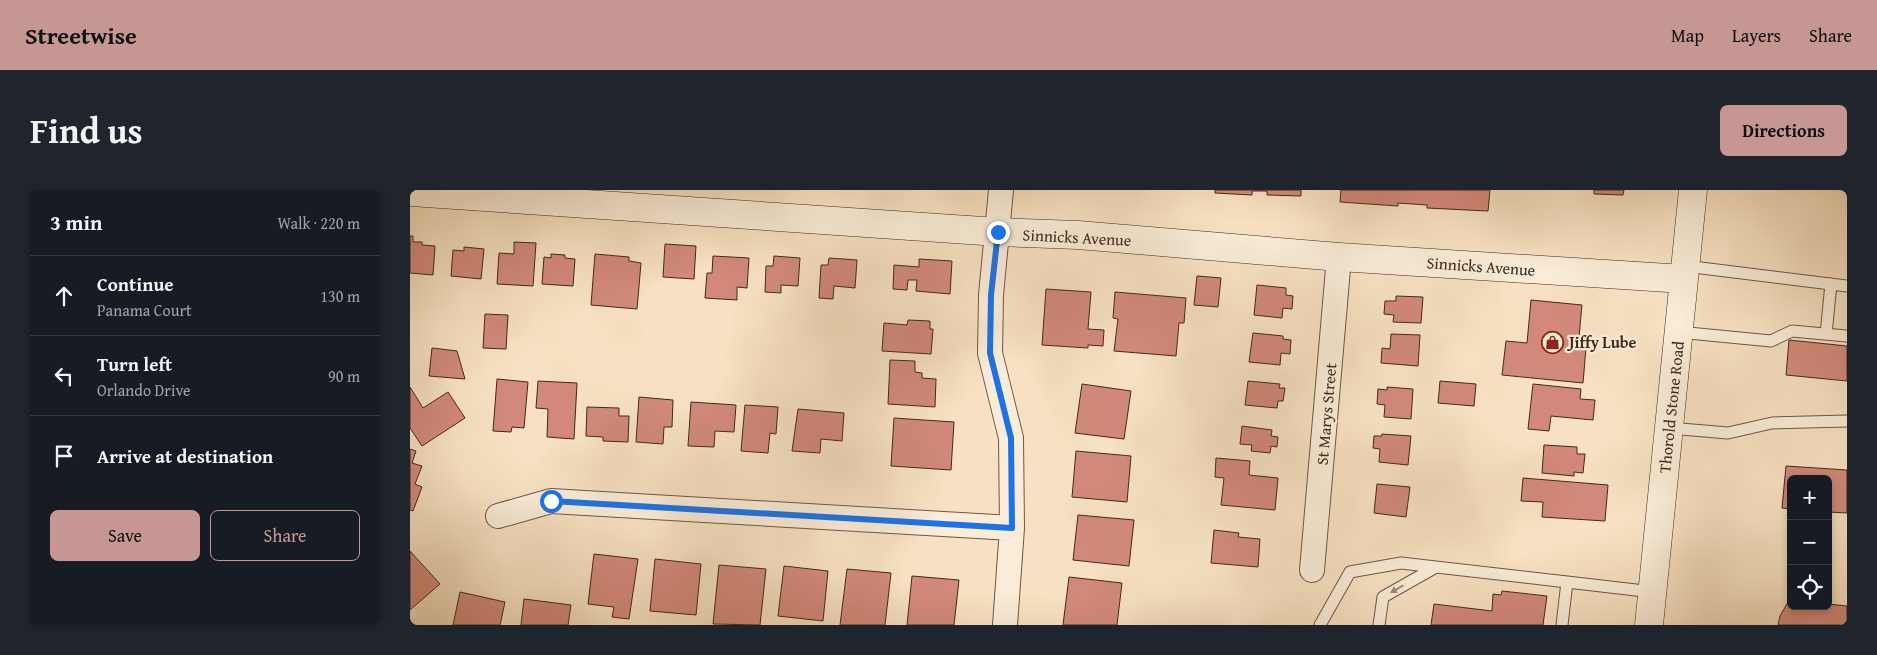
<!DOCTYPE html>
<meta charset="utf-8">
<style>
body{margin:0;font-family:"Gentium Book Plus",serif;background:#20242c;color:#f1f3f6}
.controls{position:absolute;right:15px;bottom:15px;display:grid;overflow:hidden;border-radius:8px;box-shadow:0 2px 8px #0003}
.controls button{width:45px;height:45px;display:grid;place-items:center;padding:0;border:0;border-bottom:1px solid #363941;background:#171b24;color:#f1f3f6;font:25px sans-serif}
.stop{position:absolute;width:15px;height:15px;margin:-11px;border:4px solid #1a73e8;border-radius:50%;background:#fff}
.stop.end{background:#1a73e8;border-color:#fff;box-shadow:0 1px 5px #0008}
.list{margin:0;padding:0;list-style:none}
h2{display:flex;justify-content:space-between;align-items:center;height:65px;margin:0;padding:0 20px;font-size:21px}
h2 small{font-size:16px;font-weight:400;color:#9ea1a6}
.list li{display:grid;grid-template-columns:32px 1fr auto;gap:15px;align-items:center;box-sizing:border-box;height:80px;padding:0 20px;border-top:1px solid #363941}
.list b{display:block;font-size:19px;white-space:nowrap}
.list p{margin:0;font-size:16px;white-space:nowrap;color:#9ea1a6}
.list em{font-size:16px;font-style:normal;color:#9ea1a6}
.actions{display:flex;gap:10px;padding:15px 20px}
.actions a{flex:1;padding:11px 0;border:1px solid #c59692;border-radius:8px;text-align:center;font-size:18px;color:#c59692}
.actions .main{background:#c59692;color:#111}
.icon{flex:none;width:28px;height:28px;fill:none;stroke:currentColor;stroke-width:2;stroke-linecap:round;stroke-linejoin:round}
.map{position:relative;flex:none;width:1437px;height:435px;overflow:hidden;border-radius:8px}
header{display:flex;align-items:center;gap:30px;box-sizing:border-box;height:70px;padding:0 25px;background:#c59692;color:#111}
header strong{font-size:24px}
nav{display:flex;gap:28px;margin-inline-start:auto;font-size:18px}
.intro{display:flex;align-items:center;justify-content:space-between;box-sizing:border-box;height:120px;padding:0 30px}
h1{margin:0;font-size:35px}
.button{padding:12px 22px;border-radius:8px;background:#c59692;color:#111;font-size:18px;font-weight:700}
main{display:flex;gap:30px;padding:0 30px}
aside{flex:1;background:#171b24;border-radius:8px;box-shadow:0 2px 8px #0003}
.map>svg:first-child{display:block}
</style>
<header>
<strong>Streetwise</strong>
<nav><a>Map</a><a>Layers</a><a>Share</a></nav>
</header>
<div class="intro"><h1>Find us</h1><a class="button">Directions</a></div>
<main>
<aside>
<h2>3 min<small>Walk · 220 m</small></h2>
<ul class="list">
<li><svg class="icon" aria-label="ahead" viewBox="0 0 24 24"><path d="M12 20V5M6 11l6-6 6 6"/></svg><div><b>Continue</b><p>Panama Court</p></div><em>130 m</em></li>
<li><svg class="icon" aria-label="left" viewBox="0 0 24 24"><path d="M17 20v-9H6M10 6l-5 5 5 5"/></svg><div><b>Turn left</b><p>Orlando Drive</p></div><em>90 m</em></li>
<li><svg class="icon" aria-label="arrive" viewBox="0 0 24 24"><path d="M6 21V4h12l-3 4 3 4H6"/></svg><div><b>Arrive at destination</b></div></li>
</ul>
<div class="actions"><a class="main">Save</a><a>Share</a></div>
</aside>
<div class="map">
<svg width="1437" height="435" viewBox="0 0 1437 435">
<rect width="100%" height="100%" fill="#f7e1c2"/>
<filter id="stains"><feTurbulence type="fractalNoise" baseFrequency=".004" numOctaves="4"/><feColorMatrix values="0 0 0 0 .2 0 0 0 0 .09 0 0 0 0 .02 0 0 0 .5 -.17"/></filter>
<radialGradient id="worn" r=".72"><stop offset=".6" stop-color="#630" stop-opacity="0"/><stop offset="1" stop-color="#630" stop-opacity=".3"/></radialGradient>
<path fill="#d2897b" stroke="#42281e" d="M805,0H891V6L857,5V1H842V5L805,3Z
M931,0H1080L1078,21L1017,18V15L988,13V16L930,12Z
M1184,0H1214L1213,5L1184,4Z
M0,46H3V52H12V55L25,56L23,85L0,83Z
M104,52L126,53L123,96L87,94L89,63L104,64Z
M255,54L286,56L284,89L253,87Z
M54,57L74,59L71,89L41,86L43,60L54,61Z
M141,64L155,65V68L165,69L163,96L132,94L134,67L141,68Z
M185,64L219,67V71L231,73L227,119L181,115Z
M303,66L339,68L337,98L327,97V110L295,108L297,83H302Z
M364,66L390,68L388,96L371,95V103L355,102L356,76H363Z
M419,68L447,70L445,98L424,96L423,109L409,108L411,75H418Z
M509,69L542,71L540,104L506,101L507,90H498L497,100L483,99L484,75L509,77Z
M787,86L811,88L808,117L784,115Z
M847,95L876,98V105L883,106L882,119L873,118L872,128L844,125Z
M636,99L681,102L678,139L694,140L693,156L678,155V158L632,155Z
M705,102L776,108L774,133H769L766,166L704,161L708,129L703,128Z
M986,106L1013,107L1011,133L983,132L984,125L974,124L975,111H986Z
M1121,110L1172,115L1168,157L1176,158L1173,193L1092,185L1096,151L1117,153Z
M75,124L98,125L96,159L73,158Z
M498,130L520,131V139H523L521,164L472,161L474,133L497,135Z
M843,143L873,146V149L881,150L880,164L871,163L870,175L839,172Z
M981,144L1010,145L1008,176L971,173L972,158L980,159Z
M1379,150L1437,156V191L1376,185Z
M22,158L47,161L55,189L19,186Z
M480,170L505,171V182L512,183V188L526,189L525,217L478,214Z
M87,189L118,192L114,238L102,237L101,242L83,241Z
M128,191L167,193L164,249L137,247L138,219L126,218Z
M838,191L870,194L869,198H875L873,211H868L867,218L835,215Z
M1030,191L1066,194L1064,216L1028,213Z
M672,194L721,201L714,249L665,243Z
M1123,194L1171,199L1170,209L1185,210L1183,230L1141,226L1139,241L1118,239Z
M0,197L13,218L38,202L55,228L12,256L0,238Z
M977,197L1003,199L1001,229L974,227L975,215L967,214L968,199L977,200Z
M229,207L263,210L262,237H254L253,254L226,252Z
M281,212L326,215L324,242L305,241L304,257L278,256Z
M335,215L368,217L366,244L360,243L358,263L331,261Z
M177,217L209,218V226H219L218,252L193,251V247L176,246Z
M388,219L434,223L432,251L411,249L410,263L382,261Z
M484,228L544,232L541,280L481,276Z
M832,236L862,240L861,246L868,247L867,257L861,256L860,263L841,261L842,255L830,254Z
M972,244L1001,246L998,275L969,272L970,259L963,258L964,246H972Z
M1134,255L1167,257V264H1175L1173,283L1164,282V286L1132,283Z
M0,259L6,261L2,273L12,276L5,294L12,297L3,321L0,320Z
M666,261L721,266L717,312L662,307Z
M806,268L840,271L839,285L868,288L865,320L811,315L814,288L805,287Z
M1376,276L1437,280V323L1418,322V289H1381V319L1372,318Z
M1113,288L1198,295L1195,331L1132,327L1133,312L1111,311Z
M967,294L1000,297L996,327L964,323Z
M668,325L724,330L719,376L663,370Z
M804,340L829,343L828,347L850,349L848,377L801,373Z
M0,361L30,394L0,420Z
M184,364L228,369L219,429L202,427L204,417L178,414Z
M245,369L291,374L286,425L240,421Z
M309,375L356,379L350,435L303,434Z
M374,376L418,381L413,431L368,426Z
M437,379L481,383L475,435H430Z
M502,386L549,390L544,435H497Z
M659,387L712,393L707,435H653Z
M1092,401L1137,406L1133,435H1021L1024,414L1082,421L1083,404L1091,405Z
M50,402L95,412L90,435H43Z
M1381,407V416H1418V414L1437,416V435H1368L1370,426Z
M114,409L161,415L158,435H111Z"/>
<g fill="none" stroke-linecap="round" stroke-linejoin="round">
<defs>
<path id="lane" d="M1275,76L1437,96
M1268,142L1361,151L1382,141L1437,146
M1416,144L1421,94
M1259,238L1318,243L1362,233L1437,231
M910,435L940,382L991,373L1157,392
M969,435L973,407L1026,377
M1152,435L1157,392L1243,402"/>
<path id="street" d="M591,0L581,105L580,163L601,248L602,338L595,435
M88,326L141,311L602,338
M902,380L929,67"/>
<path id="secondary" d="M0,2L588,42L668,45L929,67L1274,89
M1239,435L1283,0"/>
</defs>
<use href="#lane" stroke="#6f5647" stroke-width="13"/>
<use href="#street" stroke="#6f5647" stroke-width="26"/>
<use href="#secondary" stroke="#42281e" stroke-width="29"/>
<use href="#lane" stroke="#faecd7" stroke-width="11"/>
<use href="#street" stroke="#faecd7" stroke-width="24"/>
<use href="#secondary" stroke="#faecd7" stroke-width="28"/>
</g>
<defs><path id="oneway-solid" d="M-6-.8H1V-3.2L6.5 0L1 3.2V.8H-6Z" transform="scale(1.25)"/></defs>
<use fill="#9e8a7a" href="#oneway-solid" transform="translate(987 399) rotate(150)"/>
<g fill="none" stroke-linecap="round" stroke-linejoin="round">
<path stroke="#1a73e8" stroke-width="6" d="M141,311L602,338L601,248L580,163L581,105L588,42"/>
</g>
<defs>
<symbol id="shop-ring" viewBox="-11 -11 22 22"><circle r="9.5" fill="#faecd7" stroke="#8f2418" stroke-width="1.5"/><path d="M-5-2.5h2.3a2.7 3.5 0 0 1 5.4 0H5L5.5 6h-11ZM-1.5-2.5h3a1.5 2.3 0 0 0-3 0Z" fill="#8f2418"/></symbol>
</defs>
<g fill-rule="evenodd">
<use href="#shop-ring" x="1130" y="140" width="25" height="25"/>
</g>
<g text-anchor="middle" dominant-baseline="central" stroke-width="4.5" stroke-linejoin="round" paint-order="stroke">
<g font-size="16" fill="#42281e" stroke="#faecd7">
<text transform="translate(667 47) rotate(3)">Sinnicks Avenue</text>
<text transform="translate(1071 76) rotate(4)">Sinnicks Avenue</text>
<text transform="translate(1261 217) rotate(-84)">Thorold Stone Road</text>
<text transform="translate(916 224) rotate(-85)">St Marys Street</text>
</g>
<g font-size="16" font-weight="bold" fill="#42281e" stroke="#faecd7" text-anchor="start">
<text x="1159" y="152">Jiffy Lube</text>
</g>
</g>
<rect width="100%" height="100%" filter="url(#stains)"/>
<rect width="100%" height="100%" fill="url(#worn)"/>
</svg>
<div class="controls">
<button>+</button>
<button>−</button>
<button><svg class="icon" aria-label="locate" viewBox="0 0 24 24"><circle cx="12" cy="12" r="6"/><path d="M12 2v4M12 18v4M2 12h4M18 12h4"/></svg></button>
</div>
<div class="stop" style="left:141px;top:311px"></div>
<div class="stop end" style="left:588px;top:42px"></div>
</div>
</main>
